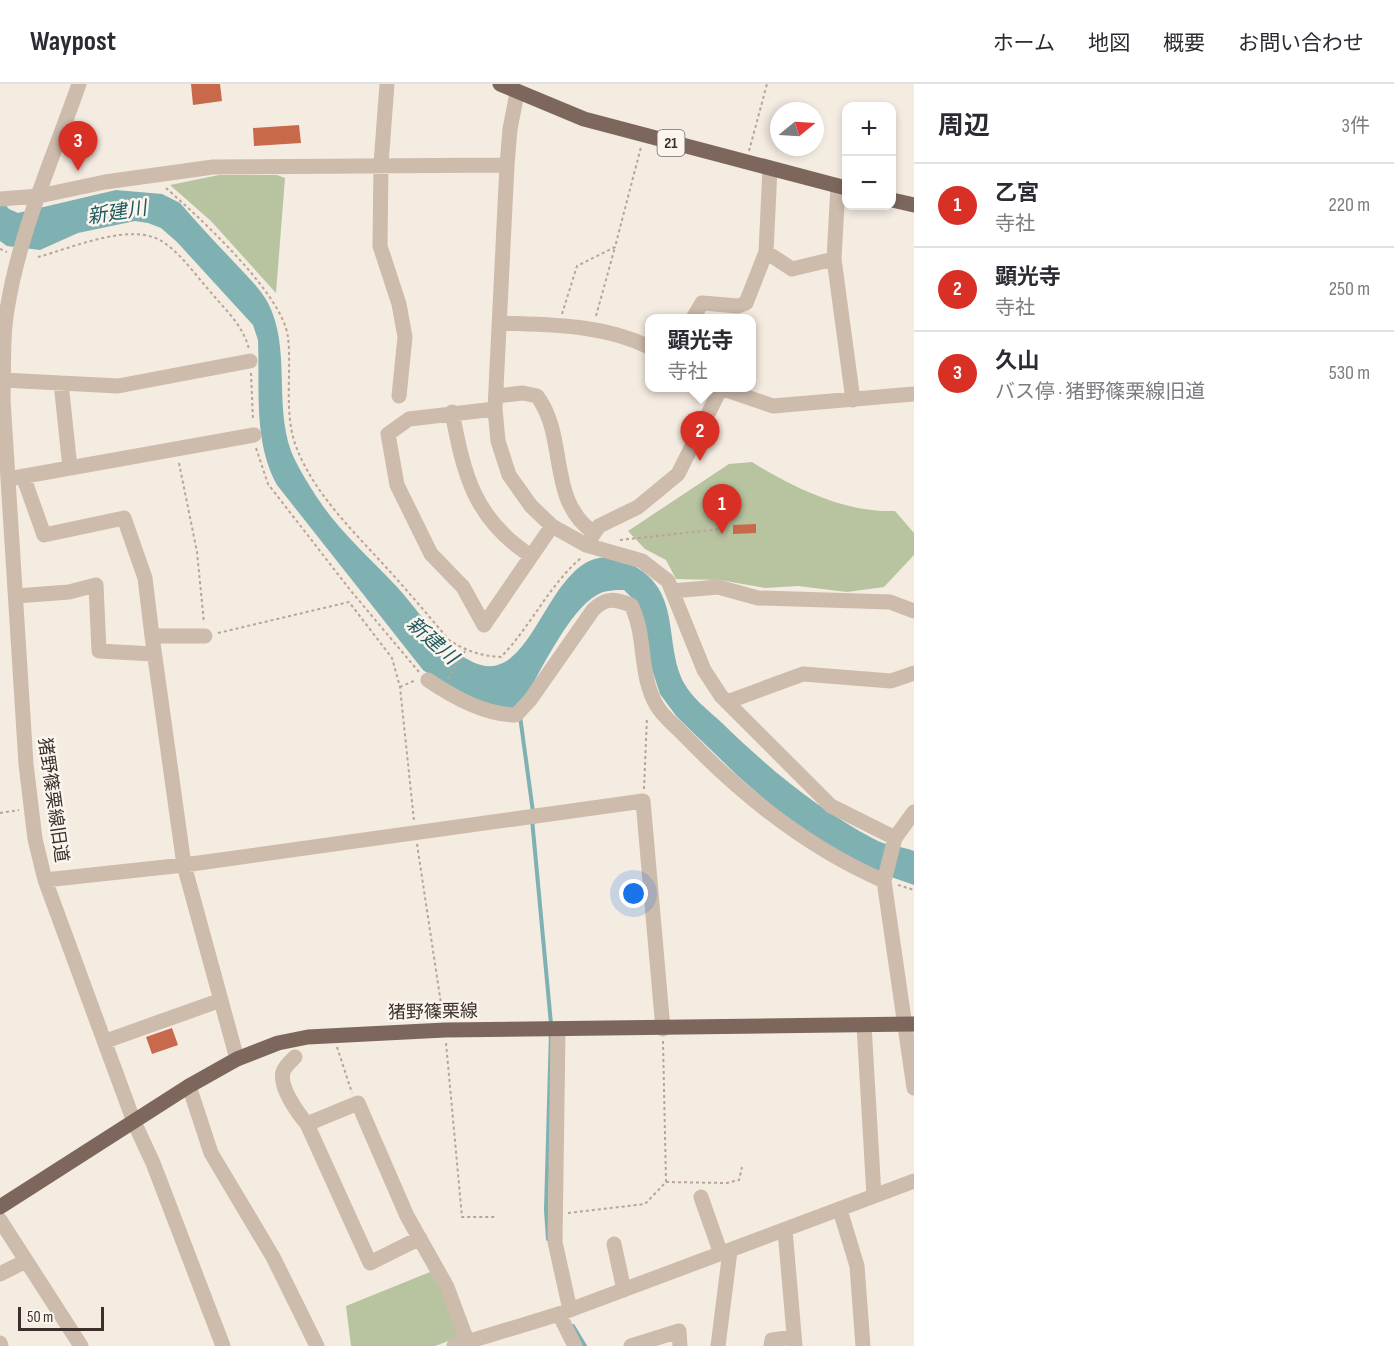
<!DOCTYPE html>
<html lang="ja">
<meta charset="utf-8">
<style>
body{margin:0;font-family:"Sofia Sans Condensed","Noto Sans JP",sans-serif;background:#f7f7f7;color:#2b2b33}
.controls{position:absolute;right:18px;top:18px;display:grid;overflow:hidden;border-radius:12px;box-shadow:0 3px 9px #0003}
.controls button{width:54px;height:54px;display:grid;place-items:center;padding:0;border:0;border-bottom:2px solid #e1e1e2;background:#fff;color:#2b2b33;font:30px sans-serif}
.compass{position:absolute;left:770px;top:18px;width:54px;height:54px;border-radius:50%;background:#fff;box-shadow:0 3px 9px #0003;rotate:72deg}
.scale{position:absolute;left:18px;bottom:15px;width:86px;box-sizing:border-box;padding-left:6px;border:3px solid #3b302b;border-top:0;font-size:16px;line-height:21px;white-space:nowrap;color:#3b302b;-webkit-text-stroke:4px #fbf5ee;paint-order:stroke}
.you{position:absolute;left:634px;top:810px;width:21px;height:21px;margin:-15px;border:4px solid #fff;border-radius:50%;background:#1a73e8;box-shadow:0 0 0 9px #1a73e833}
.badge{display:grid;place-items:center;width:39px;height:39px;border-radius:50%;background:#d93025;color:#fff;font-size:20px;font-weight:700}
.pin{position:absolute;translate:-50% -50px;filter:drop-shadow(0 2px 3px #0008)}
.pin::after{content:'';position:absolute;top:32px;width:21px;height:18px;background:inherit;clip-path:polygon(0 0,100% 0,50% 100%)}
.popup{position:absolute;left:645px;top:230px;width:111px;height:78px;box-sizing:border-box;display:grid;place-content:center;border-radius:12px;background:#fff;filter:drop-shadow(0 2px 4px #0005);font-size:20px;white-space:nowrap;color:#7c7c81}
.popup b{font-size:22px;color:#2b2b33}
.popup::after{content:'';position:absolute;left:50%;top:100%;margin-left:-12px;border:12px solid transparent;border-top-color:#fff}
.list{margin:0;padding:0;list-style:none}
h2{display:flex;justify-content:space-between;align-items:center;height:78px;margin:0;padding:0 24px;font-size:26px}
h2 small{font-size:20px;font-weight:400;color:#7c7c81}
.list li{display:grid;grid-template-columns:39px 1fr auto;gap:18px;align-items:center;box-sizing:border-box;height:84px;padding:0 24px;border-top:2px solid #e1e1e2}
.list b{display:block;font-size:22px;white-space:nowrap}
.list p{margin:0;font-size:20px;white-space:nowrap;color:#7c7c81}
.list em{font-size:20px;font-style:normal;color:#7c7c81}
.map{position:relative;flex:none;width:914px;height:1262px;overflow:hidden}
header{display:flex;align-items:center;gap:36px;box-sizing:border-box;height:84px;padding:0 30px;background:#fff;border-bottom:2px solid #e1e1e2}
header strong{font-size:28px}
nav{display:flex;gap:33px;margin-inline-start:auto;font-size:21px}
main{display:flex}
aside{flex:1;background:#fff}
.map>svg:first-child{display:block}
</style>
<header>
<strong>Waypost</strong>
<nav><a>ホーム</a><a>地図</a><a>概要</a><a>お問い合わせ</a></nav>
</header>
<main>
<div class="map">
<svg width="914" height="1262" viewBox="0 0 914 1262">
<rect width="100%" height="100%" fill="#f4ebe1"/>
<path fill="#b8c4a0" d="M219,91H277L285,94L276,209L211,137L170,101Z
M752,378C794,404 845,429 895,427L914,449V471L884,503L847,508L798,502L765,504L720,496L676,495L666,476L645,465L628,447L729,380Z
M435,1186L462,1252L435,1262H351L346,1222Z"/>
<path fill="#7fb0b2" d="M116,106L162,110L180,119C197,139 215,158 233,177C245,190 260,204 268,219C291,264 274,319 291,367C298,385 319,418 332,434C352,459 376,480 398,504C415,523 430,546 450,563C458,570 470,578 481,581C543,598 553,428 639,485C681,512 664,561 684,599C692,614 708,626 721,638C767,683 817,725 874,755C886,762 901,762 914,767V801L857,781L785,733L739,693L677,633L660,610L650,579L639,521L624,506C615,506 605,506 597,511C569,526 539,590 523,618L515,626C483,625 449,604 423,586L277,401C253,357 260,305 258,256L253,241L177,158L161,144L148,139L135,137L78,149L40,166L7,162L0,157V115L9,125L18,129Z"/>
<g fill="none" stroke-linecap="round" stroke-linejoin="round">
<path stroke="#7fb0b2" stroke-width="4" d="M520,632L533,728
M532,735L551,940
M548,1155L546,1126L551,947
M573,1242L585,1262"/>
</g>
<path fill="#c8694b" d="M191,0H220L222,17L193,21Z
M299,41L301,59L254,62L253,44Z
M756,440V449L733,450V441Z
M172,944L178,961L152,970L146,953Z"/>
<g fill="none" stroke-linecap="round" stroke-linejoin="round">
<path stroke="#b9a596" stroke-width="2" stroke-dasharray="3 3" stroke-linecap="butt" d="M749,67L767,0
M166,104C200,134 282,209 288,253C292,289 283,331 297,365C315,410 352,446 384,481C406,505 428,531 449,556C466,567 481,572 501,573C531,542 549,501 582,473
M0,165L7,168
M38,173C72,164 132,137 163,158C181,170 194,189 208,205C225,226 242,239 249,265
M562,230L577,182L615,163L641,63
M596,232L615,163
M251,289L253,337
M256,364L268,400L351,507L419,588
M179,379L197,468L204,539
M620,456L720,445
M218,549L349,518L392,574L400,603L414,737
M448,595L465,567
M400,603L416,596
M644,705L647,633
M0,729L19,726
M417,760L443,933
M898,801L914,806
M446,959L462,1133H495
M337,963L352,1009
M666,1098L727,1099L739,1096L742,1083
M568,1129L645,1120L666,1098L663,957"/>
<path stroke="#cdbbac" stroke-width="15" d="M79,0C54,72 21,144 8,220C2,251 4,284 3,316L26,680L35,755L45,796L134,1038L153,1079L223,1262
M387,0L381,80L380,162L399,220L405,253L399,312
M517,9L510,45L507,81L495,325L498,357L509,391L531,422L552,442L586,461L642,477L668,497L704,586L721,612L831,722L895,754
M838,102L834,175L853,316
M0,115L39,112L105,98L213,83L507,81
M766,168L792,185L834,175
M693,234L702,219L738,222L746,219L766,168L770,84
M499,239C550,241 603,240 649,263
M3,296L118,302L250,277
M61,299L70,384
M720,304L773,322L914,310
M496,312L523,309L537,312C568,353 547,416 593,448
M495,325L409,335L388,350L397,401L431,470L463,503L484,541L552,442
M452,328C464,391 474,435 531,472
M23,392L44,451L124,434L145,494L152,552
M14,394L254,351
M586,461L599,442L638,423L678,390L721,304
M672,507L718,503L758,514L890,518L914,527
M16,512L69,508L96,501L99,567L154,570
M205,552H152L184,781L237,975
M428,596C453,613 485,631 516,631L530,616L593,526C606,513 614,515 631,521C647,552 638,590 657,622C664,634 678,644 688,655C745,714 808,764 884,797
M727,618L803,590L891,597L914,589
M914,728L895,754L884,797L914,1004
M45,796L184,781L643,717L663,945
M864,941L874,1112
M558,946L555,1158L570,1226
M106,957L221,916
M295,973C291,977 285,982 283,988C279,1003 297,1028 307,1040L370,1179L420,1154
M189,1002L211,1069L273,1173L317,1262
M307,1040L358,1019L407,1132L447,1203L469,1262
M701,1113L721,1170
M840,1126L857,1182L863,1262
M0,1136L81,1262
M785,1146L795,1262
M614,1160L624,1206
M0,1190L26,1177
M559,1230L575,1262
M0,1259L1,1262
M454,1262L559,1230L914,1097
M631,1262L679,1247L680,1262
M718,1262L730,1167
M771,1262L772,1256L794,1253"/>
<path stroke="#7d675c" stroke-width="15" d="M500,0L584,35L846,104
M892,116L914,121
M0,1123L189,1002L237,975L278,959L308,953L445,946L914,940"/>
</g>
<g text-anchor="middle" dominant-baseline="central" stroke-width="5" stroke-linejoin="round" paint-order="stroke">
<rect fill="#fbf5ee" stroke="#756b66" stroke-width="1.5" x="657.5" y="46" width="27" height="26" rx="4.5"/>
<g font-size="16" font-weight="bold" fill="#3b302b">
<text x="671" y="59">21</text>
</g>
<g font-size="18" fill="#3b302b" stroke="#fbf5ee">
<text transform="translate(53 716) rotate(82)">猪野篠栗線旧道</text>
<text transform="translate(433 928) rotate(-1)">猪野篠栗線</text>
</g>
<g font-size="20" font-style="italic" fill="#1f5a5e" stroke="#fbf5ee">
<text transform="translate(117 129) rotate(-9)">新建川</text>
<text transform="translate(432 557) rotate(41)">新建川</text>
</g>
</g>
</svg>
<div class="controls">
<button>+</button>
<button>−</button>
</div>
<svg class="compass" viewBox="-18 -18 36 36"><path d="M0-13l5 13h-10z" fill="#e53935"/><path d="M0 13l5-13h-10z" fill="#7c7c81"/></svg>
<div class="scale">50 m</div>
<div class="you"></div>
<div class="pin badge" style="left:722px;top:450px">1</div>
<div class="pin badge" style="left:700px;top:377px">2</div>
<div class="popup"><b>顕光寺</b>寺社</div>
<div class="pin badge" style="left:78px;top:87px">3</div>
</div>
<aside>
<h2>周辺<small>3件</small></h2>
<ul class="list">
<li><span class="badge">1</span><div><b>乙宮</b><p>寺社</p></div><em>220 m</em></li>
<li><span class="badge">2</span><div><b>顕光寺</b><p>寺社</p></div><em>250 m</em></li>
<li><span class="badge">3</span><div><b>久山</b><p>バス停 · 猪野篠栗線旧道</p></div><em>530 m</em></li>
</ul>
</aside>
</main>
